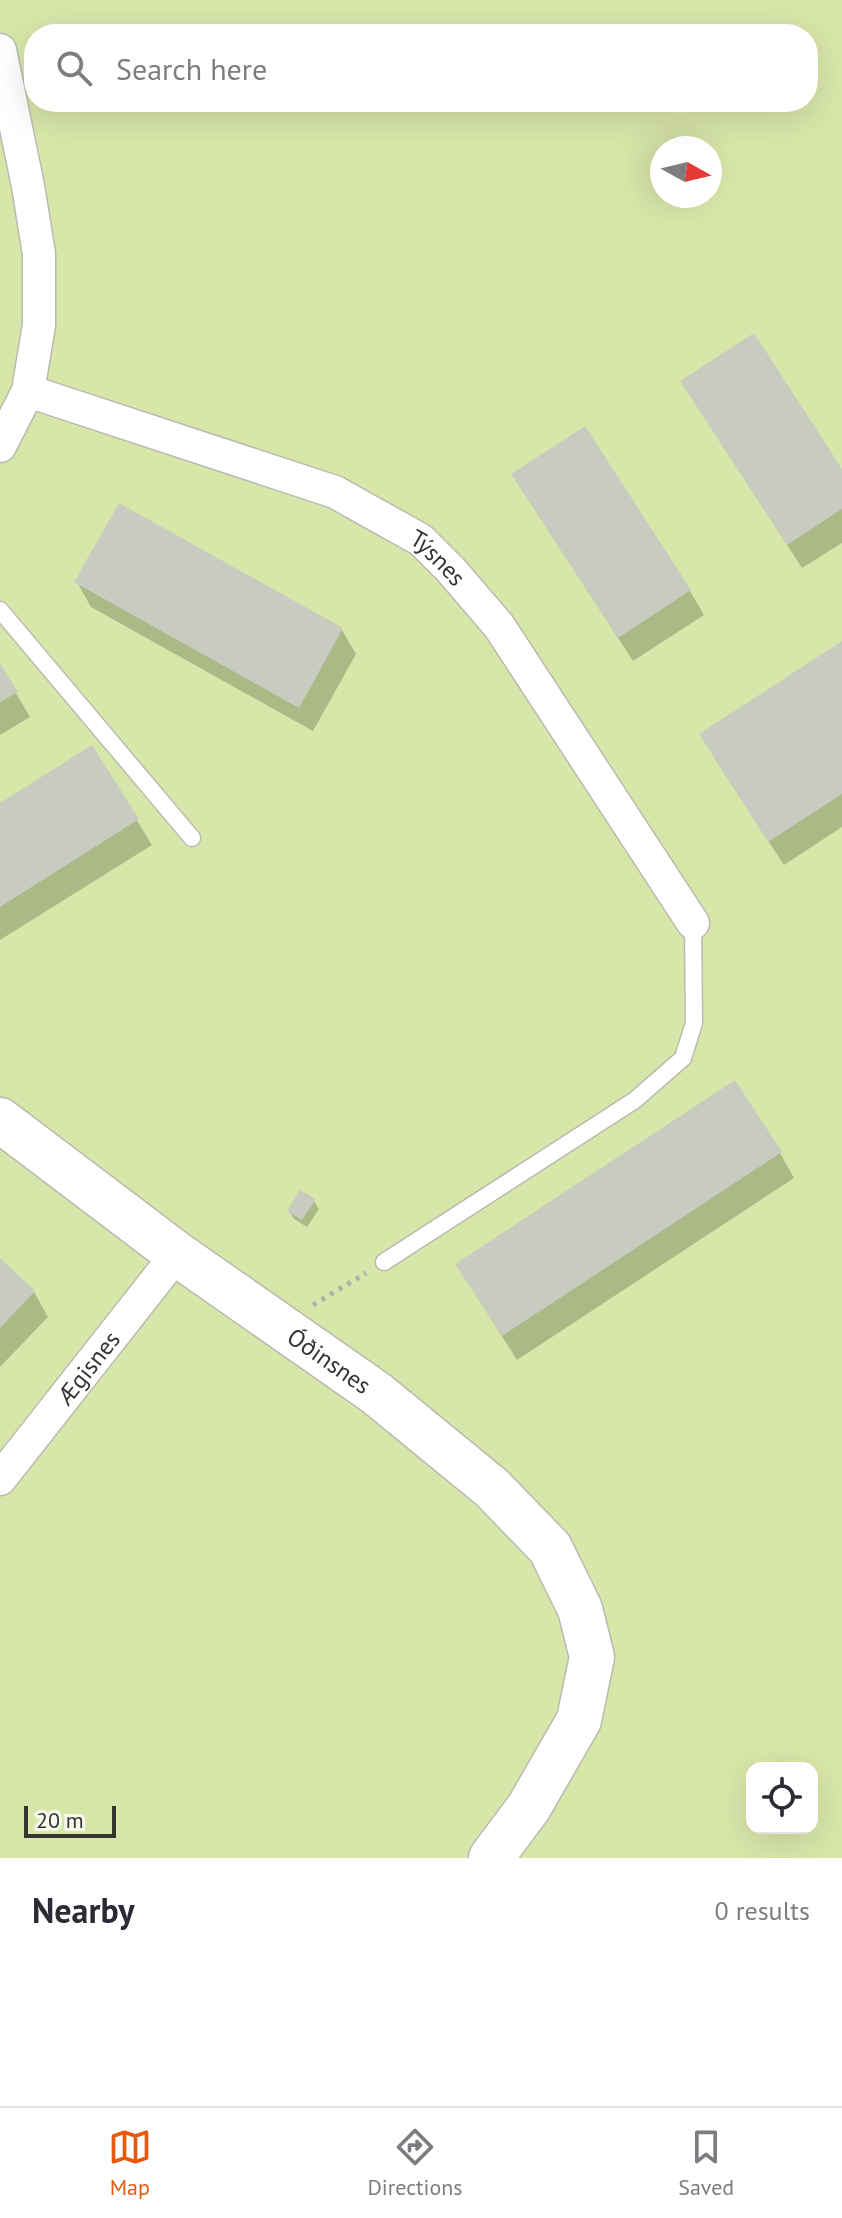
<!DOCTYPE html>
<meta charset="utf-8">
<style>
body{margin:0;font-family:"PT Sans",sans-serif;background:#f2f2f3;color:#2b2b33}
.controls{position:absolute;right:24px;bottom:24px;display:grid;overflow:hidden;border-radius:16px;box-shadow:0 8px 32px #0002}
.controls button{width:72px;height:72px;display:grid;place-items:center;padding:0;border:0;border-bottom:2px solid #e1e1e2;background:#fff;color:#2b2b33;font:40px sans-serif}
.compass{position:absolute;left:650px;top:136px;width:72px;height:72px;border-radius:50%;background:#fff;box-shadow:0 8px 32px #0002;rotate:98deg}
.scale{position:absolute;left:24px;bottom:20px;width:92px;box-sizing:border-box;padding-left:8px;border:4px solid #343530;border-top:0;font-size:22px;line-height:28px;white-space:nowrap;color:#343530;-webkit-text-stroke:6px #f7faee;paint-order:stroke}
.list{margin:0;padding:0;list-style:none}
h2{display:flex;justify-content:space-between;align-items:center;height:104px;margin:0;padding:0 32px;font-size:34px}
h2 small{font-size:26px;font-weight:400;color:#7c7c81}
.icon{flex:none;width:44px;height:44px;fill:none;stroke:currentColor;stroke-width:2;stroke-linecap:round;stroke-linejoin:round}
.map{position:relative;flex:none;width:842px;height:1858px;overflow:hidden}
.search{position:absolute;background:#fff;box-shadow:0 8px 32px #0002;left:24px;right:24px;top:24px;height:88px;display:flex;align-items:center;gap:20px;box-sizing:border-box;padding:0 28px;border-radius:32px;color:#7c7c81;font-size:30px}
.sheet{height:248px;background:#fff}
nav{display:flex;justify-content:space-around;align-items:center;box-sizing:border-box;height:112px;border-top:2px solid #e1e1e2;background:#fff;font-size:22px;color:#7c7c81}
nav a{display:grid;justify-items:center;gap:4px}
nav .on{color:#ea580c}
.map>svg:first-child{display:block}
</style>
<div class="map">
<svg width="842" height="1858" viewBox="0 0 842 1858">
<rect width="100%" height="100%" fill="#f7faee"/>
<path fill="#d9e6a9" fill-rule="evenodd" d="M0,0H842V1858H0ZM34,34H808V102H34ZM662,148H710V196H662ZM752,1768H812V1828H752Z"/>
<path fill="#0003" d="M697,406L842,473V543L802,568Z
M528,499L690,591L704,615L633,661Z
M77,582L342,630L356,654L313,731L91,607Z
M842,643V827L784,865L715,759Z
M0,666L30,717L0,735Z
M92,747L152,845L0,940V805Z
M780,1153L794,1178L517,1360L457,1265Z
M314,1201L319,1209L307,1227L294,1219L289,1211Z
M0,1261L34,1292L48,1317L0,1367Z"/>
<path fill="#c8cbbf" d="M754,333L842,469V509L787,545L680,381Z
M585,426L691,590L618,638L511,474Z
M119,503L343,628L299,708L74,582Z
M842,641V794L768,842L699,734Z
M0,663L18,692L0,702Z
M92,745L139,819L0,907V803Z
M735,1080L782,1152L502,1336L455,1264Z
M300,1190L316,1199L302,1220L287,1211Z
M0,1258L35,1291L0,1328Z"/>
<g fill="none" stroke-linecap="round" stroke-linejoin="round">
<defs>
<path id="lane" d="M0,610L192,838
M384,1262L635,1100L683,1058L694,1023L693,923"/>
<g id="street">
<path d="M0,50L28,186L39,254V325L28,391L0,446"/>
<path id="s1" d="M28,391L335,492L421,540L451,570L499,626L693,923"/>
<path id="s2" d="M0,1479L177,1254"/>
</g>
<g id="secondary">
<path id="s3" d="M0,1120L177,1254L376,1393L492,1488L550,1548L580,1609L592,1657L579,1720L529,1807L491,1858"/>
</g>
</defs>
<use href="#lane" stroke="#b8bbb0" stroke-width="19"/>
<use href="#street" stroke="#b8bbb0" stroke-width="35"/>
<use href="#secondary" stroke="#b8bbb0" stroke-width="47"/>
<path stroke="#afb2a8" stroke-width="5" stroke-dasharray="4 6" stroke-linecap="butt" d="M313,1305L366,1273"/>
<use href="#lane" stroke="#fff" stroke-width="16"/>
<use href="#street" stroke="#fff" stroke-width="32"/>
<use href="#secondary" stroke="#fff" stroke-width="44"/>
</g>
<g text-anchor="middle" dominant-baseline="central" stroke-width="7" stroke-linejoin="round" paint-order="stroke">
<g font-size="24" fill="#343530" stroke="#f7faee">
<text stroke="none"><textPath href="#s1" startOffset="446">Týsnes</textPath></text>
<text stroke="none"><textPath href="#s3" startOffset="408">Óðinsnes</textPath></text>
<text stroke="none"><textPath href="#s2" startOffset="142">Ægisnes</textPath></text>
</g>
</g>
</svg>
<div class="controls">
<button><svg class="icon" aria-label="locate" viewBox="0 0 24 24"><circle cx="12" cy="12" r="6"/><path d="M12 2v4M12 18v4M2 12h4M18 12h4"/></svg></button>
</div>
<svg class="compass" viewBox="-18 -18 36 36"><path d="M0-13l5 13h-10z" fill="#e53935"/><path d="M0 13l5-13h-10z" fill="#7c7c81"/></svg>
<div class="scale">20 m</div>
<div class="search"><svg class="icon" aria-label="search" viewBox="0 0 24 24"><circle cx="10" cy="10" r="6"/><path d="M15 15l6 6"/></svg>Search here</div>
</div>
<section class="sheet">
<h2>Nearby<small>0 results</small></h2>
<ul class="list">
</ul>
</section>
<nav>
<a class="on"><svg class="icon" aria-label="map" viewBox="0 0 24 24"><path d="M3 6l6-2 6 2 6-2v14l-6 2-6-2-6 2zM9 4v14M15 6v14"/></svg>Map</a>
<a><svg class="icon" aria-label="directions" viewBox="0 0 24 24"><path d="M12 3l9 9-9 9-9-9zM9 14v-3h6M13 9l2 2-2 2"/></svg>Directions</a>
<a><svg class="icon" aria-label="saved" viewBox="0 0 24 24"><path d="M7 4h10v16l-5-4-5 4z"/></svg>Saved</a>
</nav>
